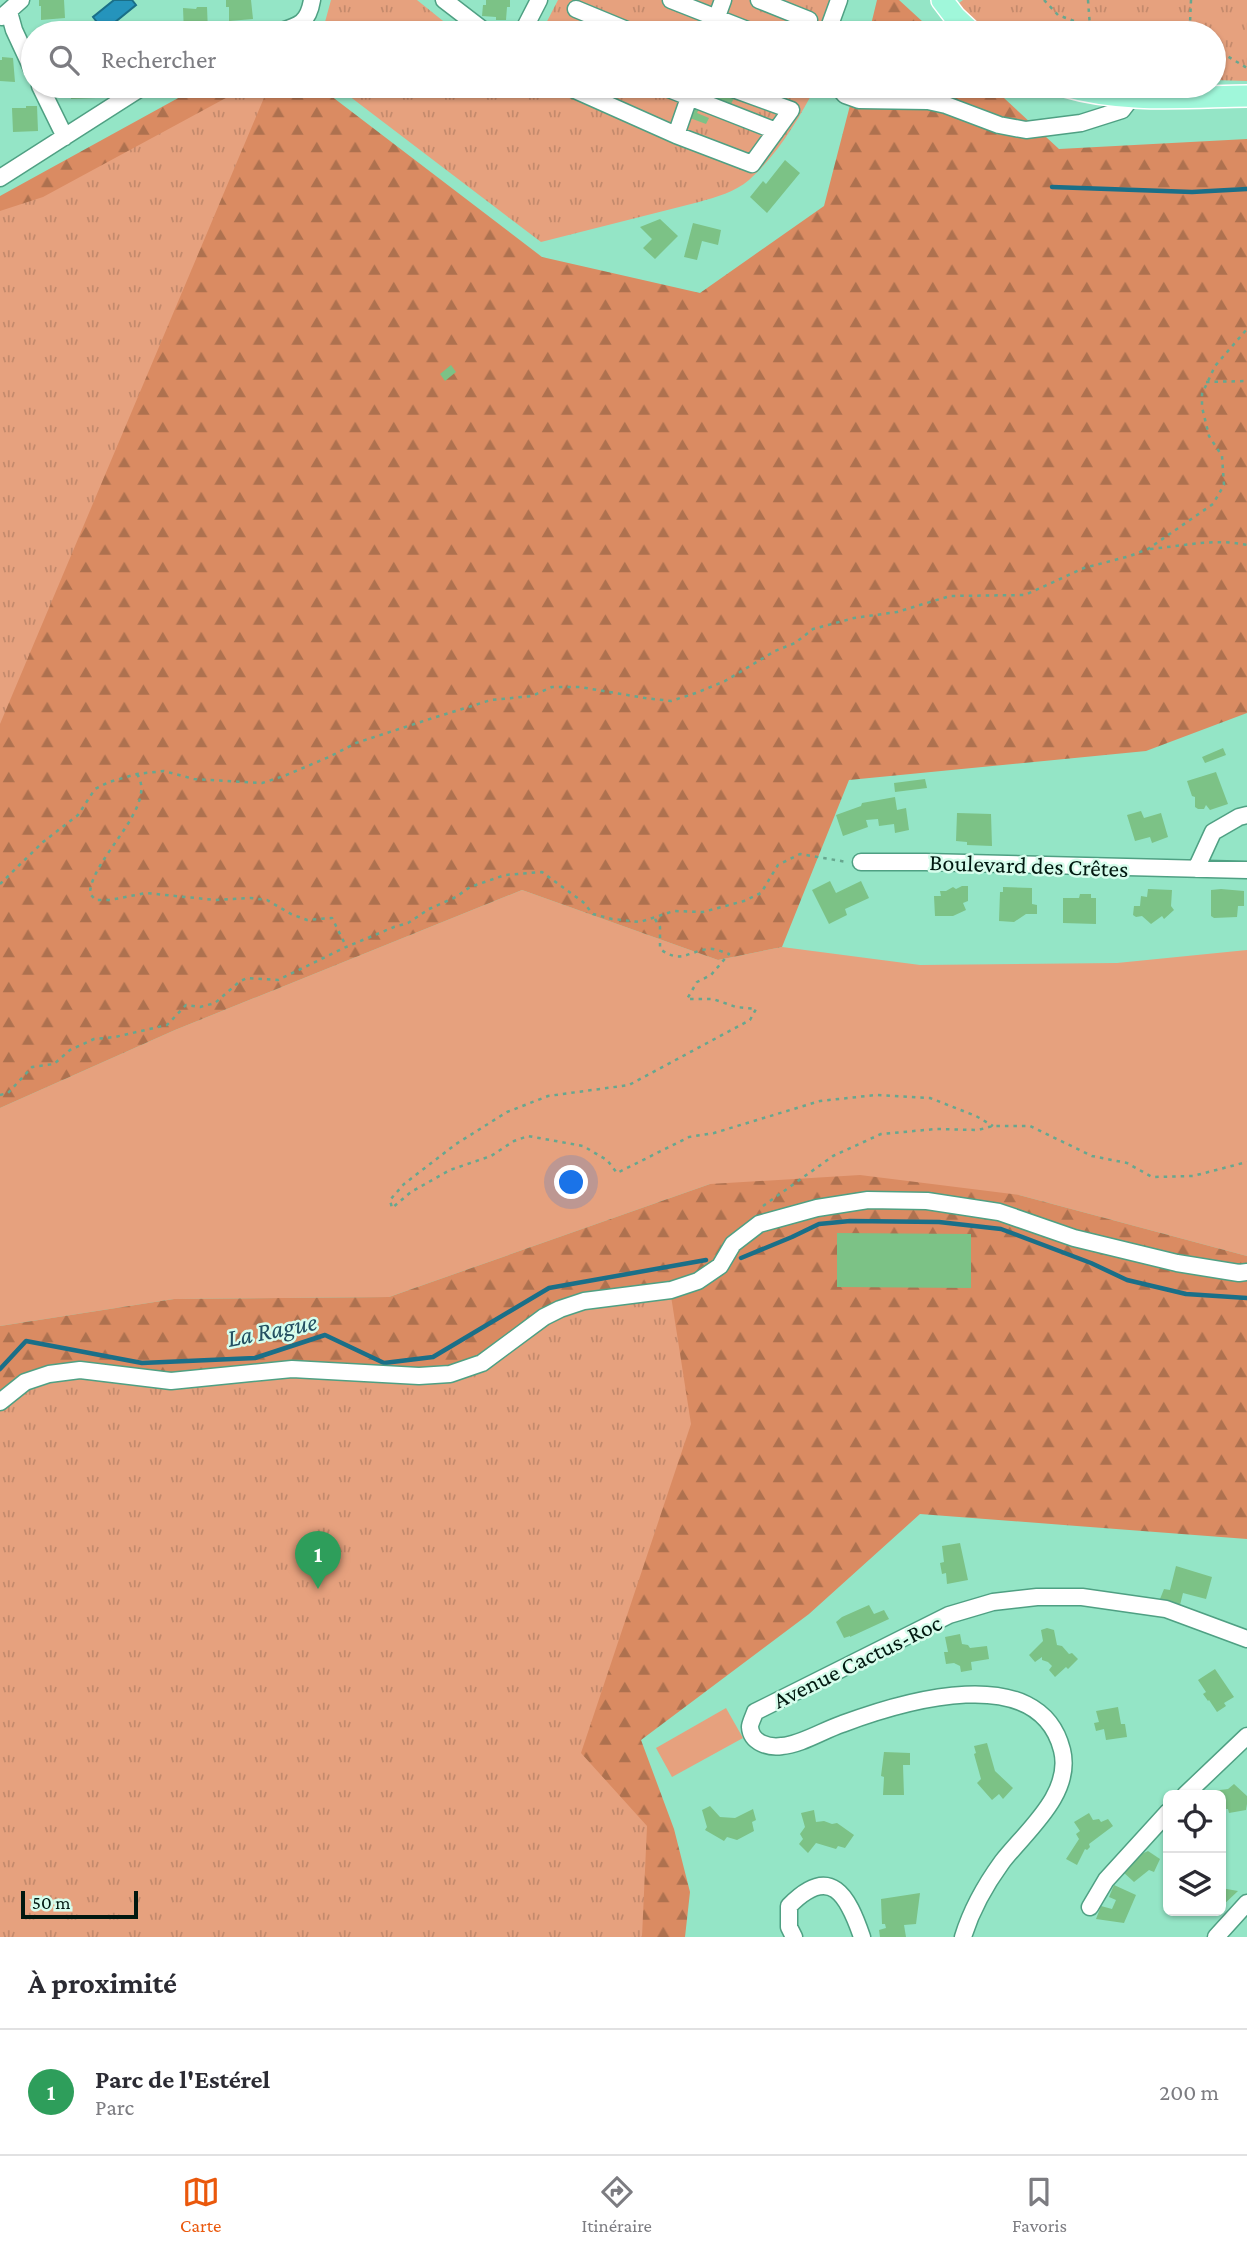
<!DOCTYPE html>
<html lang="fr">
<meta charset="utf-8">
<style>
body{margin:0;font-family:"Crimson Pro",serif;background:#f2f2f3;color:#2b2b33}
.controls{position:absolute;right:21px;bottom:21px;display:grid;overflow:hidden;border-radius:10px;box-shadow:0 2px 5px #0004}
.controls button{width:63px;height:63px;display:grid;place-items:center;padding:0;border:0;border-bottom:2px solid #e1e1e2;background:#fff;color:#2b2b33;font:35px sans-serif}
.scale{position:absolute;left:21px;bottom:18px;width:117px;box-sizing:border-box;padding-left:7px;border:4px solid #011810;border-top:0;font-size:19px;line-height:24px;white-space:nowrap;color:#011810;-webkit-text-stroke:5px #d6fdec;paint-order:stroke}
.you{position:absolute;left:572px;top:1183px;width:24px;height:24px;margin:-18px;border:5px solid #fff;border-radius:50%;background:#1a73e8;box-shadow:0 0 0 10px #1a73e833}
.badge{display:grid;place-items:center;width:46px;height:46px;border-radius:50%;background:#ea580c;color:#fff;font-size:23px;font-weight:700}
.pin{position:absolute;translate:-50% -58px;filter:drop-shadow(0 2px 4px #0008)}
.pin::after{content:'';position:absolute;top:37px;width:24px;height:21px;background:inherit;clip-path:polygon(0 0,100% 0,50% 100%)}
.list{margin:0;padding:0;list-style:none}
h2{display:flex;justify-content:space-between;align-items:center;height:91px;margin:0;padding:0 28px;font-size:30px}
h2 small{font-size:23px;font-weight:400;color:#7c7c81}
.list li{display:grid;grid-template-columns:46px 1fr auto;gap:21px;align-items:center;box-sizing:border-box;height:126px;padding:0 28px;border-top:2px solid #e1e1e2}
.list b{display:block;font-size:26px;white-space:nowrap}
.list p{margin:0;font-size:23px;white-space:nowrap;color:#7c7c81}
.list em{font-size:23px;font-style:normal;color:#7c7c81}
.icon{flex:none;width:38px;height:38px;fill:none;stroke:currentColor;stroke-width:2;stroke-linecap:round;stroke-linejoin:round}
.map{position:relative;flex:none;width:1247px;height:1937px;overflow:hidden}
.search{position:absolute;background:#fff;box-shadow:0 2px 5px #0004;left:21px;right:21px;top:21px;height:77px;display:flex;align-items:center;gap:18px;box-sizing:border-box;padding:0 24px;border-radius:38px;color:#7c7c81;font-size:26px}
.sheet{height:217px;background:#fff}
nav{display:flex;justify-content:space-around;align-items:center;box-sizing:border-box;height:98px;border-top:2px solid #e1e1e2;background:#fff;font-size:19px;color:#7c7c81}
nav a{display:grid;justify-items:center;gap:4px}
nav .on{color:#ea580c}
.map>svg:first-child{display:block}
</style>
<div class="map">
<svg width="1247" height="1937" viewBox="0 0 1247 1937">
<defs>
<pattern id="forest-firs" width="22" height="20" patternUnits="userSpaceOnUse" patternTransform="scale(1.75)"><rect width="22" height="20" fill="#da8b62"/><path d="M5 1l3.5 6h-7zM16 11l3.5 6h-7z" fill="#ae714f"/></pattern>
<pattern id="park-tufts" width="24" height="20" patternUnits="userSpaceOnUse" patternTransform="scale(1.75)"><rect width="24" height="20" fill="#e6a17e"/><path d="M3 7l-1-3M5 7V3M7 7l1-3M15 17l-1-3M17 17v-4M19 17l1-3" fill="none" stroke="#c48a6c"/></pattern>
</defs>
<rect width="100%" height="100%" fill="#94e5c6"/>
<path fill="#e6a17e" d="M522,890L718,960L782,947L920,965L1117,963L1247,950V1256L1019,1195L710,1184L389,1297L174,1299L0,1326V1108L175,1030Z
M726,1708L743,1738L672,1777L656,1748Z"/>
<path fill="url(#forest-firs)" d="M877,0H899L935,33H869Z
M200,86H318L542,257L700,293L824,206L855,86H991L1059,149L1247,139V713L1146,751L849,780L782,947L718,960L522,890L175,1030L0,1108V196Z
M860,1175L1019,1195L1247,1256V1539L920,1514L809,1614L641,1740L674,1829L690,1892L685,1937H0V1326L174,1299L389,1297L710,1184Z"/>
<path fill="url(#park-tufts)" d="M331,0H417L458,33H322Z
M558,0H831L818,33H541Z
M963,0H1247V81L1214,80V33H983L955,6Z
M248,86H269L0,724V211L43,197Z
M336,86H816C799,119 777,155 749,180C735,192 716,197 699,202L541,242Z
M671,1296L691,1424L581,1753L647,1826L642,1937H0V1400L50,1371L427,1382L449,1381L515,1349L567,1312L581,1308Z"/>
<path fill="#2594bc" stroke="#1a6f88" stroke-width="2" d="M114,0H132L136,5L104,31L93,17Z"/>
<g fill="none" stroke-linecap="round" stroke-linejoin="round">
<path stroke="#1a6f88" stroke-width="4.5" d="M1052,187L1192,192L1247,189
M741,1258L792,1237L819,1224L850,1221L939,1222L1001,1229L1091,1263L1127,1280L1186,1294L1247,1298
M0,1369L26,1341L142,1363L255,1358L325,1335L384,1363L433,1357L549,1288L706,1260"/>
</g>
<path fill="#7cc286" d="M39,0H64L65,18L41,20V6H39Z
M226,0H251L253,19L229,21V7H226Z
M486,0H510V7H507L506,20H496V17L482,16L483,5H486Z
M197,7H207L208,32L184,33L183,8L196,9Z
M160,25L171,26L170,33H145L146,27L160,28Z
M2,57L13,58L15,82L0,81V60H2Z
M72,86H96V98L71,99Z
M698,86H706L734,98L729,108L695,94Z
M768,86H800L796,97Z
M695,105L700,107L697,113L709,118L706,124L690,118Z
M26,106H37L38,131L13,132L12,108H26Z
M785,160L800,173L767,213L750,197L763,181L766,184Z
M660,219L678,236L655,259L643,248L652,239L640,227Z
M693,223L721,230L718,245L702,241L697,260L684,257Z
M451,365L456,372L445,381L440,374Z
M1223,748L1226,755L1205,763L1202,757Z
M1216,772L1228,804L1210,810L1206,805L1204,809H1198L1195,807V797L1192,796L1187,781Z
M925,779L927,788L895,792L894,783Z
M895,797L897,810L906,808L909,830L895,833L894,824L879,826L878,819L866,820L868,827L843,836L836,815L861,806L862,803Z
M1141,811L1144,818L1161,813L1168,837L1152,843L1150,837L1135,841L1127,815Z
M957,813L991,814L992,846L967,845V842L956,841Z
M830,881L836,893L861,881L869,898L845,909L847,915L829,924L812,890Z
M962,886H968V901L963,903L966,910L953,916H935L934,896H941L940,891H946L953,887L956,889Z
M1003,887L1032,888V904L1037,905V914H1026L1014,922L999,921L1000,892H1003Z
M1148,889L1172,890L1171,906L1174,910L1164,919L1162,916L1151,924L1142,916L1136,917L1133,915L1134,906H1140L1141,896L1147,897Z
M1221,889L1244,891V906H1238L1237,917L1214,918L1211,916V890Z
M1080,894H1091V898H1096V924L1063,923V898H1079Z
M837,1233L971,1234V1288L837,1287Z
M960,1543L968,1580L947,1584L946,1573L942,1574L940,1563L944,1562L942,1546Z
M1176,1566L1212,1577L1206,1599L1183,1593L1180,1605L1160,1599L1164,1589L1170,1590Z
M869,1605L874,1614L884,1610L889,1619L850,1637V1636L844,1638L836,1622L842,1617Z
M1047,1628L1054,1630L1057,1645L1062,1646L1069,1654L1072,1653L1078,1659L1068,1669L1066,1667L1055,1677L1049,1670L1052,1666L1048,1662L1042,1660V1657L1035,1662L1029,1655L1043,1641L1041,1630Z
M960,1634L962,1644L968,1645L970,1648L987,1646L989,1659L971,1662L972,1670L961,1672L960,1666L954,1663L946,1664L944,1652H948L945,1637Z
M1215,1669L1234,1697L1224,1703L1226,1706L1217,1712L1209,1700L1208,1701L1203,1694L1206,1692L1198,1680Z
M1118,1707L1121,1724H1125L1127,1737L1106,1740L1104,1729L1096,1731L1094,1723L1099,1722L1096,1711Z
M987,1743L995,1771L1013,1788L1003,1799L999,1794L992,1800L977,1783L981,1779L974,1754L976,1753L974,1746Z
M884,1752L910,1753V1765H903L904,1795H883L884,1777L881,1776Z
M1234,1784L1247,1796V1804L1246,1810L1229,1813L1228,1809H1221V1795H1212V1791L1228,1789Z
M710,1806L720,1817L735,1818L753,1809L756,1820L752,1822L754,1831L737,1840L727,1837L724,1841L705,1830L707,1827L702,1810Z
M814,1810L816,1822L824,1821L832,1824L837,1823L854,1835L845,1848L838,1846L836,1849L816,1843L808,1853L799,1844L803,1839L800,1834L805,1827L801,1813Z
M1089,1813L1093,1820L1099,1819L1101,1822L1108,1819L1113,1826L1089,1844L1090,1847L1087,1850L1085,1849L1077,1865L1066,1859L1079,1839L1076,1834L1080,1831L1074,1822Z
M1148,1851L1160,1859L1154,1872L1149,1870L1134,1882L1122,1871L1137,1856Z
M1114,1885L1136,1895L1124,1923L1096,1919L1101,1906L1112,1909L1116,1900L1109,1897Z
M1221,1888L1238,1891L1221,1907Z
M920,1893L916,1924L904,1925L906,1937H880L879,1930L886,1928L885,1924H882L881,1899Z"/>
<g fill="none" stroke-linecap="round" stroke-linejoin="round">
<defs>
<path id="minor" d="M444,0L487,33
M671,0L755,33
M759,0L809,20L804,33
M576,9L634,33
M9,12L14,30L33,71
M2,17L21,0
M275,33C297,26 308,25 312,0
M522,33L539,0
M711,33L723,0
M827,33L839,0
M40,86L65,137
M566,86L676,135
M661,86L776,131
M693,86L676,135L752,164L791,110L725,86
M837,86L845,95L859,100L928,101L946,105L999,125L1026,130L1081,123L1122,110L1132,97
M0,178L144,86
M861,862H925L1247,870
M1196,869L1213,832L1239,817L1247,815
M0,1402L25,1382L49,1374L80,1370L171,1381L292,1369L419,1376L450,1374L482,1363L544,1317L560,1309L584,1301L671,1290L698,1281L720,1266L733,1244L759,1224L817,1208L868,1200L927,1201L999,1212L1074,1238L1177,1263L1239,1273L1247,1272
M1185,1795L1247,1736
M1090,1907L1106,1880L1168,1812
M794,1937L789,1927V1906C831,1863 848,1896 862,1937
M963,1937C971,1911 986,1884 1002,1862C1026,1831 1073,1794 1062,1750C1039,1659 901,1702 842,1724C824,1730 800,1745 782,1746C769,1748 751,1743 750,1727C750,1723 754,1716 755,1712L949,1615L993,1602L1037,1597H1082L1166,1609L1247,1639
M1216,1937L1247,1903"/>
<path id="major" d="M942,0L955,17L972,33
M1065,86C1123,103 1186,97 1247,96"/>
</defs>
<use href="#minor" stroke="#4fa083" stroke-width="19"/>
<use href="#major" stroke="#fff" stroke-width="24"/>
<path stroke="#67a78f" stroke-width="2.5" stroke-dasharray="3.5 5" stroke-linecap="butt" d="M1044,0L1058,15L1090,27L1096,33
M1088,0L1090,27
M1191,0L1190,23L1193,33
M1214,48L1247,68
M1206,382L1247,381
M1150,549C1183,546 1214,538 1247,545
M137,774C159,807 90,859 90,894L96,900H110L146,893L215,900L251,898L267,900L291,914L307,920L332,918L346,946
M0,884L43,842L78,815L95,789L109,782L137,774L164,771L194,779L262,783L284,776L329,757L356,743L433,718L491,700L532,696L552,687H580L645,698L671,701L696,693L725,681L775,651L795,643L813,629L854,618L897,612L950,596L1025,595L1084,568L1130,556L1148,549L1213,504L1224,485L1222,456L1209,436L1202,407V394L1215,366L1247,329
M655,919L660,927V949C681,964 687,952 708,949C714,948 723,952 729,954L711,975L697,982L687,999H713L736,1007L756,1009L750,1020L629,1085L548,1096L507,1112L456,1144L404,1184L390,1200L392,1208L411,1192L450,1170L491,1156L514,1141L528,1136L583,1146L607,1160L617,1173L689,1137L714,1133L820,1101L876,1095L930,1098L976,1116L993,1126
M0,1095L8,1093L32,1067L54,1064L70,1050L94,1039L115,1037L167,1025L186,1005L200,1007L215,1003L239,982L247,978L278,980L346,947L394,927L408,923L429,909L456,897L470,887L505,875L542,872L583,902L593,914L612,919L640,922L674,911L703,912L744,901L761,893L778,865L800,854L847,862
M763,1206L833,1156L881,1134L936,1129L978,1130L993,1126H1030L1092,1156L1127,1163L1152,1177L1193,1176L1247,1162"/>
<use href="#minor" stroke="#fff" stroke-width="16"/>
<use href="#major" stroke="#a0f7da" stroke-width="21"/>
</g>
<g text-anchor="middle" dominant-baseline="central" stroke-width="5" stroke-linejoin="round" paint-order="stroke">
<g font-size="24" fill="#011810" stroke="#d6fdec">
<text transform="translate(1029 865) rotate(2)">Boulevard des Crêtes</text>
<text transform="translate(857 1661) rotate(-26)">Avenue Cactus-Roc</text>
</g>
<g font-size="26" font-style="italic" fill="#234f61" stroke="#d6fdec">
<text transform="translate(272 1330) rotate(-11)">La Rague</text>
</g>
</g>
</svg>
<div class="controls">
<button><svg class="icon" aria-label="locate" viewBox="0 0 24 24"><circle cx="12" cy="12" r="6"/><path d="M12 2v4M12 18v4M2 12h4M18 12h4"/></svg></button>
<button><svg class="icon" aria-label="layers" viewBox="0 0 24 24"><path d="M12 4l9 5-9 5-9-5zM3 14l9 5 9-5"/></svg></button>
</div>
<div class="scale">50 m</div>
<div class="you"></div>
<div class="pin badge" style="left:318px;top:1589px;background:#2e9e5b">1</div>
<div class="search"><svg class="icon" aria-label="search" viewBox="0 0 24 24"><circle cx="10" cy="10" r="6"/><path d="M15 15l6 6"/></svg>Rechercher</div>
</div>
<section class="sheet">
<h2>À proximité<small></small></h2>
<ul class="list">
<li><span class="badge" style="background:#2e9e5b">1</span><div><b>Parc de l'Estérel</b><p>Parc</p></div><em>200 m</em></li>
</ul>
</section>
<nav>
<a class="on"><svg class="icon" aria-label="map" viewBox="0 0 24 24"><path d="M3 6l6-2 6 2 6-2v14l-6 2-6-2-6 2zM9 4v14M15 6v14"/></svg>Carte</a>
<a><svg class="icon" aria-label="directions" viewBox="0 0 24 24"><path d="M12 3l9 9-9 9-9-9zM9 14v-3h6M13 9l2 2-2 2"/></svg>Itinéraire</a>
<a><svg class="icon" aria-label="saved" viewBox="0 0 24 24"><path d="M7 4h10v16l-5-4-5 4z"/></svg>Favoris</a>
</nav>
